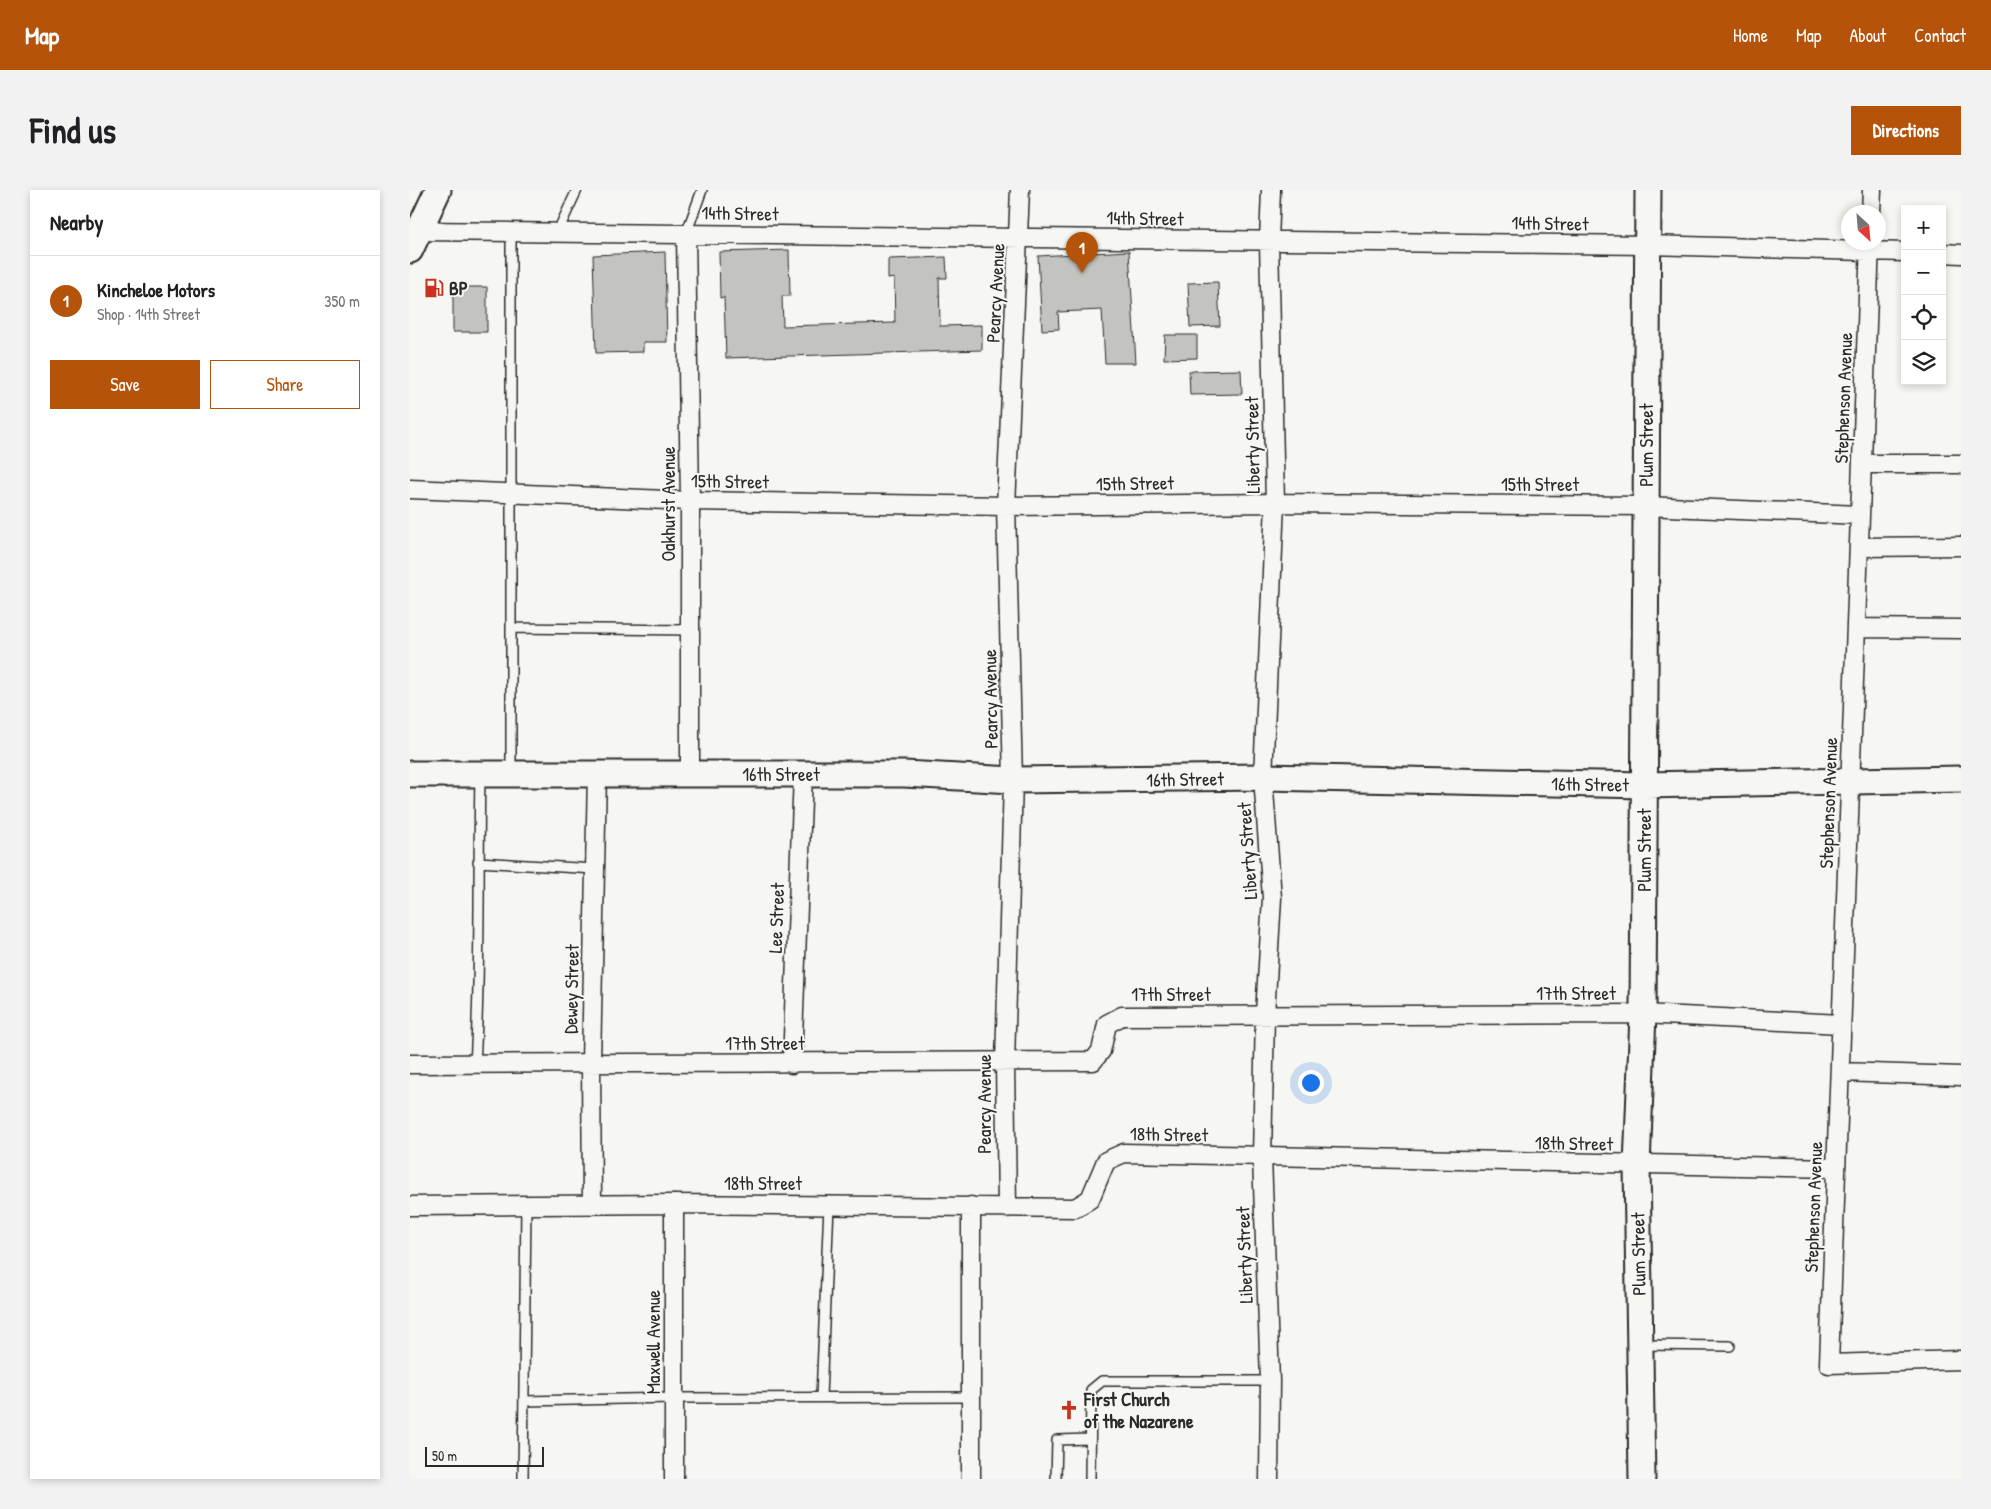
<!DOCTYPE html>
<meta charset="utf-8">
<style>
body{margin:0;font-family:"Patrick Hand",sans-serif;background:#f2f2f2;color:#202124}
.controls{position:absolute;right:15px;top:15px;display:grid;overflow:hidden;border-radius:0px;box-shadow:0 2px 8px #0003}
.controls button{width:45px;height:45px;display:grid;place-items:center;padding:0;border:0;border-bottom:1px solid #e0e0e0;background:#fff;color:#202124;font:25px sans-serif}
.compass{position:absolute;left:1431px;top:15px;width:45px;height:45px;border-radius:50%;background:#fff;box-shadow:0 2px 8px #0003;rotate:154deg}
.scale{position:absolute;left:15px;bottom:12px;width:119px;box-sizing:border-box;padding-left:5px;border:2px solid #2b2b2b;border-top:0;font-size:14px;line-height:18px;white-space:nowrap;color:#2b2b2b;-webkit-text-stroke:4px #f6f6f2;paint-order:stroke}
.you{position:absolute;left:900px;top:892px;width:18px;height:18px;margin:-12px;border:4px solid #fff;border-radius:50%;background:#1a73e8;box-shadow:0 0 0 8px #1a73e833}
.badge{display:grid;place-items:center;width:32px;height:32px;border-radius:50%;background:#b45309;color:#fff;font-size:16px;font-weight:700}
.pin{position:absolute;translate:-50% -41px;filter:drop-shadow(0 1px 2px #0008)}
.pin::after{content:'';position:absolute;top:26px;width:18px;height:15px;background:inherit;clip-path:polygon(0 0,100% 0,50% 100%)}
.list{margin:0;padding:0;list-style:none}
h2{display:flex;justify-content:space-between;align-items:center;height:65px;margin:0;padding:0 20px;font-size:21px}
h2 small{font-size:16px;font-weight:400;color:#757577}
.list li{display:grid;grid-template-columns:32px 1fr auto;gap:15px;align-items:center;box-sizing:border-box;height:90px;padding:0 20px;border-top:1px solid #e0e0e0}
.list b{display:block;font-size:19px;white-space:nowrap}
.list p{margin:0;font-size:16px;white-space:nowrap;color:#757577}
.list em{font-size:16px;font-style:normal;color:#757577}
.actions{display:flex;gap:10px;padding:15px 20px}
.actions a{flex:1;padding:11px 0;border:1px solid #b45309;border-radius:0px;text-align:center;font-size:18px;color:#b45309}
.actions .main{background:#b45309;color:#fff}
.icon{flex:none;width:28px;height:28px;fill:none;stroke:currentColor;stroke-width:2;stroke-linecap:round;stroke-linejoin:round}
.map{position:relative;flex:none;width:1551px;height:1289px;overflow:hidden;border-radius:0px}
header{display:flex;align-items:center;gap:30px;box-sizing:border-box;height:70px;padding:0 25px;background:#b45309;color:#fff}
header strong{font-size:24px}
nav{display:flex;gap:28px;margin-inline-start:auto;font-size:18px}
.intro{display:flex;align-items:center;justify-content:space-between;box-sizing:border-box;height:120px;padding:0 30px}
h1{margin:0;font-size:35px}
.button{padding:12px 22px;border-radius:0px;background:#b45309;color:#fff;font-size:18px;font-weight:700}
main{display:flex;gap:30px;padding:0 30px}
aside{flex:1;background:#fff;border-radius:0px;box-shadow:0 2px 8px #0003}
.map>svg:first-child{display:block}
</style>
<header>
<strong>Map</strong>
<nav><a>Home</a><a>Map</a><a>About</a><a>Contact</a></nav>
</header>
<div class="intro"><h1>Find us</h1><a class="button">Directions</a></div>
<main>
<aside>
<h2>Nearby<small></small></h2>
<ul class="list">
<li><span class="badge">1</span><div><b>Kincheloe Motors</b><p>Shop · 14th Street</p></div><em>350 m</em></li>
</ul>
<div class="actions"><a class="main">Save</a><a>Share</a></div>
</aside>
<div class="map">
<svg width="1551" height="1289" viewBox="0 0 1551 1289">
<rect width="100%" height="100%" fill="#f6f6f2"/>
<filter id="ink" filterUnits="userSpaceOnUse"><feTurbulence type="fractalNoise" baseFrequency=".02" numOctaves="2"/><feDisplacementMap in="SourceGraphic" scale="10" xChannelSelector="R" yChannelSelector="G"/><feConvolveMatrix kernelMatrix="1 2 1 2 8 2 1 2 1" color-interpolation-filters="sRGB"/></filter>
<g filter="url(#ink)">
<path fill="#c3c3c0" stroke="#2b2b2b" d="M379,60L380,106H372L373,136L485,133L484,88L478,89V69L536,67L537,88H529L530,136L572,135V160L316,168L314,107L310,108L309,62Z
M719,61L726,173H695L692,120L648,122L649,139L632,140L628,66Z
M255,62L257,152H233V162L186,163L183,65Z
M808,92L810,136L780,137L778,93Z
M43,97H77V142H43Z
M755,145H787V168L754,169Z
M831,180L832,204L780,205L779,181Z"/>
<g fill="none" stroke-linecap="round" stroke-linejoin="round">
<defs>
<path id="lane" d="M147,43L167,0
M276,44L292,0
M101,438L280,440
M101,582V42
M68,672L185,679
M65,874C71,778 68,681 70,585
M1232,1155L1320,1156
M411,1207L419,1015
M114,1211L264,1208L563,1207
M113,1289L116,1015
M646,1289L647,1250L680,1249
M680,1289L681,1200L692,1191H860"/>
<path id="street" d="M1461,22L1462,0
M9,41L1237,55L1495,62
M276,44L280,311V584
M1460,52L1419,1174L1551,1170
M1532,63L1551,64
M1452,274H1551
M0,299L280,311L596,316L865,313L1235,316L1450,325
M1449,357L1551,356
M1446,438L1551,439
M0,874L683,871L691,861L697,834L712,826L1233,824L1431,834
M382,874L393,584
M1430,882L1551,886
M182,1015L181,874L187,584
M0,1016L264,1014L665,1018L680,1009L696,971L714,963L1426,978
M561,1016V1289
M597,1018L595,873L603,590L596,316L610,0
M264,1289V1014
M859,1289L860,1191L852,967L855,824L862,708L853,587L865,313L859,51L861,0"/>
<path id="secondary" d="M0,60L28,0
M0,584H494L603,590L853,587L1234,595L1551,589
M1232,1289L1227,976L1233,824L1238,0"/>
</defs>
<use href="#lane" stroke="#2b2b2b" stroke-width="12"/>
<use href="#street" stroke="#2b2b2b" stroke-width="21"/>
<use href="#secondary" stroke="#2b2b2b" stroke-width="29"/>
<use href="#lane" stroke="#f6f6f2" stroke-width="9"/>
<use href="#street" stroke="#f6f6f2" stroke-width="18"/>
<use href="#secondary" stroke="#f6f6f2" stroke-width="25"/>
</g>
</g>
<defs>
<symbol id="fuel-bare" viewBox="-9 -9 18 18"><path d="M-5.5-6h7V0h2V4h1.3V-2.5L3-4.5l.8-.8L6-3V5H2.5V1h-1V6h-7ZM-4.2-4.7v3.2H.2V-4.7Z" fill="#c8321e" stroke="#f6f6f2" stroke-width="2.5" paint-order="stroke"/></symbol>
<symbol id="church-bare" viewBox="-9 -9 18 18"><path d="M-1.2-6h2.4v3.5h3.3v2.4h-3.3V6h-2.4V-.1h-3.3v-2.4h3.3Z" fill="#c8321e" stroke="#f6f6f2" stroke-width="2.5" paint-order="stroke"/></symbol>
</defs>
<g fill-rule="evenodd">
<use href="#fuel-bare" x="10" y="84" width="28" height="28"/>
<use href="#church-bare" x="645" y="1206" width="28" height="28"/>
</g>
<g text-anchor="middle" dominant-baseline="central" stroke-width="4" stroke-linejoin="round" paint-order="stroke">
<g font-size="19" fill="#2b2b2b" stroke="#f6f6f2">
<text transform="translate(330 23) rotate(1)">14th Street</text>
<text transform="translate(735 28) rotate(1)">14th Street</text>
<text transform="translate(1140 33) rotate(1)">14th Street</text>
<text transform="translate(585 103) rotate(-87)">Pearcy Avenue</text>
<text transform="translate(1433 208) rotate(-88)">Stephenson Avenue</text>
<text transform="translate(842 255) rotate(-91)">Liberty Street</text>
<text transform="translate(1236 255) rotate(-90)">Plum Street</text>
<text transform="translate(320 291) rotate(1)">15th Street</text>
<text transform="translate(725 293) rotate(-1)">15th Street</text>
<text x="1130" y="294">15th Street</text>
<text transform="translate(258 314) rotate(-90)">Oakhurst Avenue</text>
<text transform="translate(580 509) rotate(-91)">Pearcy Avenue</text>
<text x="371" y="584">16th Street</text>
<text transform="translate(775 589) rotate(-1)">16th Street</text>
<text transform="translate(1180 594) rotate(1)">16th Street</text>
<text transform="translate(1418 613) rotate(-88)">Stephenson Avenue</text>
<text transform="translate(1234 660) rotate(-90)">Plum Street</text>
<text transform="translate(837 661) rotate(-94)">Liberty Street</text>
<text transform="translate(366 728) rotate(-88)">Lee Street</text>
<text transform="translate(161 799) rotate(-89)">Dewey Street</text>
<text x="1166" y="803">17th Street</text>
<text x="761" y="804">17th Street</text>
<text x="355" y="853">17th Street</text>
<text transform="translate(574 914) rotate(-90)">Pearcy Avenue</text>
<text transform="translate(759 944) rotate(1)">18th Street</text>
<text transform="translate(1164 953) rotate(1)">18th Street</text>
<text x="353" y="993">18th Street</text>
<text transform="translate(1403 1017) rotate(-88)">Stephenson Avenue</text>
<text transform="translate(1228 1064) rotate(-91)">Plum Street</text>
<text transform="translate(834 1065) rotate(-92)">Liberty Street</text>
<text transform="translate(243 1152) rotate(-90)">Maxwell Avenue</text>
</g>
<g font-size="19" font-weight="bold" fill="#2b2b2b" stroke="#f6f6f2" text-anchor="start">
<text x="39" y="98">BP</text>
<text x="674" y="1209">First Church<tspan x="674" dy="22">of the Nazarene</tspan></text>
</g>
</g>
</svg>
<div class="controls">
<button>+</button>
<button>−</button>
<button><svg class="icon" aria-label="locate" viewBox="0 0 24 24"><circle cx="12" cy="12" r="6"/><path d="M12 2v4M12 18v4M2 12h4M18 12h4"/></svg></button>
<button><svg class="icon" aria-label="layers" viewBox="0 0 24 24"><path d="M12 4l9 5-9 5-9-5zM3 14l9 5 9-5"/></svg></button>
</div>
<svg class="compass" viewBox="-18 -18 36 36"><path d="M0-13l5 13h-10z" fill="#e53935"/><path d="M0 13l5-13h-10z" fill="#757577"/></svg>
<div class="scale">50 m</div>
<div class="you"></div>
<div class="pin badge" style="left:672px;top:83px">1</div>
</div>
</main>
